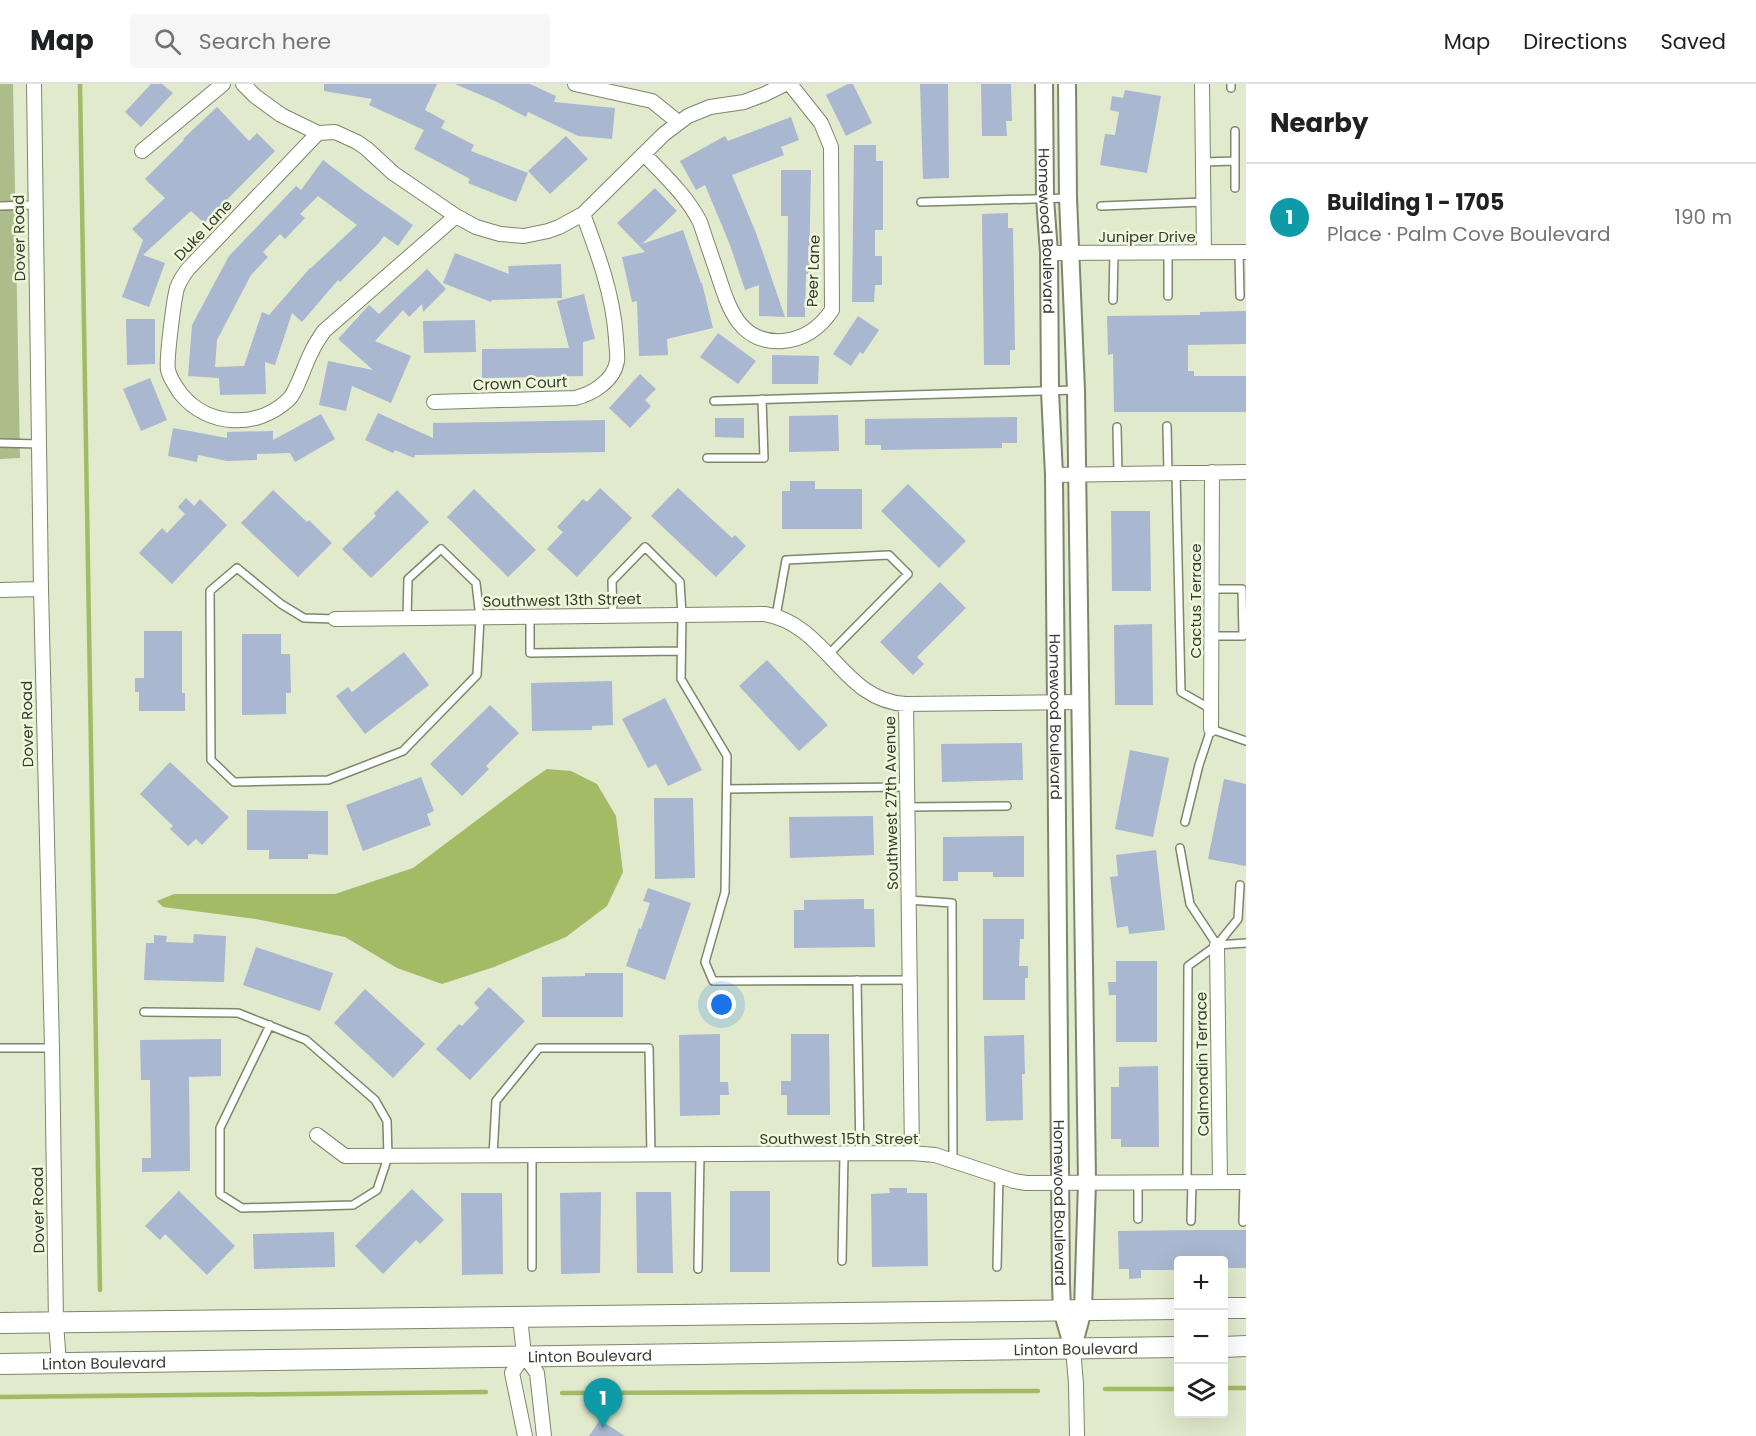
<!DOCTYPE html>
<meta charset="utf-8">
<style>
body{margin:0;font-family:Poppins,sans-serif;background:#f6f6f6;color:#202124}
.controls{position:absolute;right:18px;bottom:18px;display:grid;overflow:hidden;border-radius:6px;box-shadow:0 6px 24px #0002}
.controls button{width:54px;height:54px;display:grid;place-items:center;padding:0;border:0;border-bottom:2px solid #e0e0e0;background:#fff;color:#202124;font:30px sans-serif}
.you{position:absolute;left:722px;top:921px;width:21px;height:21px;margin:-15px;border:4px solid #fff;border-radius:50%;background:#1a73e8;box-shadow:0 0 0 9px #1a73e833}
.badge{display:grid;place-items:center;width:39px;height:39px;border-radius:50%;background:#1a73e8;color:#fff;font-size:20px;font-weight:700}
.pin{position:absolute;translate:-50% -50px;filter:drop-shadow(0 2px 3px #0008)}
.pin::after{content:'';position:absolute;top:32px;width:21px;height:18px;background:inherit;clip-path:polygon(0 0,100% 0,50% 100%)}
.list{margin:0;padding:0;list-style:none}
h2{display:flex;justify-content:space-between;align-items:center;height:78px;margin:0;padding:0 24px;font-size:26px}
h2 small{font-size:20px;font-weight:400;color:#757577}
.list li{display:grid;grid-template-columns:39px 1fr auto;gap:18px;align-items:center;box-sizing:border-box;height:108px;padding:0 24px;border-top:2px solid #e0e0e0}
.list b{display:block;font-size:22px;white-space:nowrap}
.list p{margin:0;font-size:20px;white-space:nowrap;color:#757577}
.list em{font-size:20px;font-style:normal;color:#757577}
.icon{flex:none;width:33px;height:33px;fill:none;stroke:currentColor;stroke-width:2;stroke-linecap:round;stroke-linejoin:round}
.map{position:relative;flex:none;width:1246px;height:1352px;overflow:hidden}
header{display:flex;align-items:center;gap:36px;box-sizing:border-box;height:84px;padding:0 30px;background:#fff;border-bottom:2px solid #e0e0e0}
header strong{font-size:28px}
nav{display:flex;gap:33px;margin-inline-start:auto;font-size:21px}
.search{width:420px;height:54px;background:#f6f6f6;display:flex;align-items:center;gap:15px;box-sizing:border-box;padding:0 21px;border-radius:6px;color:#757577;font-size:22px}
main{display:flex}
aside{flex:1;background:#fff}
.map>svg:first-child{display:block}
</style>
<header>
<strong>Map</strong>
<div class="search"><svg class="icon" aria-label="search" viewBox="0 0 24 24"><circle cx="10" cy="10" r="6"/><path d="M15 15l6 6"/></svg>Search here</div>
<nav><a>Map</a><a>Directions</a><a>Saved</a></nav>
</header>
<main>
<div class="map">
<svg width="1246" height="1352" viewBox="0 0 1246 1352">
<rect width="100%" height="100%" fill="#e1eacd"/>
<path fill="#adbc8b" d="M0,0H13L20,374L0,375Z"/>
<path fill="#a4bb66" d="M547,685L571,687L597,700L616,732L623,788L607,822L566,853L494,883L442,900L397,884L345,853L256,835L163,823L157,817L174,810H335L413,784L525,700Z"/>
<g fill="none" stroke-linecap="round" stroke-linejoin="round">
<path stroke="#a4bb66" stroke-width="4.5" d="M80,0L100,1206
M1224,1304H1246
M1105,1305H1178
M562,1309L1038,1307
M0,1313L486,1308"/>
</g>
<path fill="#a9b7d1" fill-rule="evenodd" d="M151,0H162L173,9L141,43L125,28Z
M324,0H437L425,26L445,37L441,44L474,61L471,67L528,89L516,118L468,99L470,95L414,65L424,46L369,21L372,15L324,7Z
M455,0H530L556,12L554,18L615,24L612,55L578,52L528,28L526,33L497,18Z
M848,0H853L872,39L846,52L826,11Z
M920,0H948L949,94L923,95Z
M981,0H1011L1012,37H1006L1007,52H982Z
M1125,6L1161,12L1147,89L1100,81L1105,50L1115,51L1119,28L1110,26L1112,12L1123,14Z
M217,23L249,57L257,49L275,67L204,139L191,127L143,171L165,179L149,223L122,213L143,156L132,145L165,114L145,95L184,56L183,55Z
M791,33L799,56L781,63L784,71L732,91L756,149L785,233L759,232V201L745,206L730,161L705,101L696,106L680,77L725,52L728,57Z
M566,52L588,75L550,110L528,87Z
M854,61H876V77H883V146H875V172H882V201H875L874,218H852Z
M323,76L364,107L413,141L398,162L384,152L378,160L340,198L338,196L302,238L292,229L275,281L265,278L266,310L220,311L219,294L188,292L192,241L229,172L296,102L301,106ZM318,112L357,141L311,184H310L269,231L262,228L244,282L215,283L217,256L251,191L268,173L263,168L280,150L285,155L305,134L300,130Z
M781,86H811L809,190H806L805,233H787L788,132H781Z
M655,104L677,127L642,160L683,146L701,199H702L713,244L667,255L668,271L639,272L637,217L632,218L622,173L645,168L617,139Z
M1008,129V144H1013L1015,266H1010V281H984L982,130Z
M455,169L509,190L508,182L561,180L562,214L492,216L491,218L443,199Z
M427,185L446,205L423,228L422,220L409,233L403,226L375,257L411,272L391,319L352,302L346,327L319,321L328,277L373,286L338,255L369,221L379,230Z
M584,210L595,255L583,258V292L482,294V265L569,264L557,217Z
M1246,227V260L1188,261V287H1194V292H1246V328H1114L1113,270L1108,271L1107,232L1200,231V228Z
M858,232L879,246L863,270L860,268L851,282L833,270Z
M126,235H155V280L127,281Z
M475,236L476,268L424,269L423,237Z
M718,249L756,277L738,300L700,273Z
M772,271L819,272L818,300H772Z
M640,290L656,305L645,316L651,322L630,344L609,324Z
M150,294L167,336L141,347L123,305Z
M378,329L433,354V339L605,336V368L415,371L414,374L395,366L393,369L365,356Z
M321,330L335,355L295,378L290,369L257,370V376L227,377L198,371L197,378L168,372L173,344L227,354V348L273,347V356Z
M838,331L839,367L789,368V332Z
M1017,333V359H1002V364L881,366V361H865V335Z
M715,334H744V354L715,353Z
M790,397H815V405H862V445H782V407H790Z
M908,400L966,457L939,484L881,427Z
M600,404L632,434L577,493L547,465L563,448L557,443L583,415L587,418Z
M678,404L732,454L735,451L746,462L716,493L651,432Z
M474,405L536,466L508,493L447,433Z
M273,406L307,438L309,436L332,459L298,493L241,439Z
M397,406L429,438L371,494L342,465L376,432L374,429Z
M186,414L194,422L200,415L227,441L172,500L139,469L162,444L167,449L185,430L178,423Z
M1111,427H1150L1151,507H1112Z
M940,498L966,524L917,573L924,580L913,591L880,558Z
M1152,540L1153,621H1115L1114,541Z
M144,547H182V609H185V627H139V608H135V594H144Z
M242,550H281V570H290L291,609H286V630L242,631Z
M404,568L429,601L365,650L336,612L348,603L352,608Z
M767,576L828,641L799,667L739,602Z
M612,597L613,641L592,642V646L532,647L531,599Z
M665,614L702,686L668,702L656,680L648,684L622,635Z
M490,621L519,649L486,682L489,685L462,712L430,680Z
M1022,659L1023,696L942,698L941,660Z
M1130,666L1169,674L1153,753L1115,745Z
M170,678L229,733L202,761L196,755L188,762L170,745L173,742L140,710Z
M421,693L434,727L427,730L431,741L363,767L346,721Z
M1224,695L1246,700V782L1208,775Z
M654,714H693L695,794L655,795Z
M247,726L328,727V771L308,770V775H269V766H247Z
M873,732L874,771L790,774L789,733Z
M1024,752V793H993V788H958V797H943V753Z
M1156,766L1165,846L1129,850L1128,842L1117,844L1110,793L1118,792L1116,771Z
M648,804L691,819L665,896L626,882L639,844L641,845L650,819L643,817Z
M864,815V825H874L875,863L794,864V826H804V816Z
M983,835H1024V855H1020L1019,882H1028V894H1025V916H983Z
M194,850L226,852L224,898L144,896L146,859H154V851L167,852L166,858L193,859Z
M256,863L333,889L320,927L243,901Z
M1116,877H1157V958H1116V911H1109L1108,898H1116Z
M585,889H623V933H542V893L585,892Z
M489,903L525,937L470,996L436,965L459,940L462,942L479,924L474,919Z
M365,905L425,960L393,994L334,939Z
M720,950V998H728L729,1011H720V1031L680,1032L679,951Z
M791,950H829L830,1031H787V1011H781V997H791Z
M1024,951L1025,990H1022L1023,1036L986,1037L984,952Z
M221,955V992L189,993L190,1087L142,1088V1074H151L150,996H141L140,956Z
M1158,982L1159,1063H1121V1055H1111V1003H1119V983Z
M889,1104H907V1109H927L928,1182L872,1183L871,1110L890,1109Z
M412,1105L444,1136L420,1160L416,1156L383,1190L355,1162Z
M179,1107L235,1162L207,1191L165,1150L160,1156L145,1142Z
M730,1107H770V1188H730Z
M601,1108L600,1189L561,1190L560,1109Z
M636,1108H671L673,1189H637Z
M461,1109H502L503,1190L462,1191Z
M1198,1146H1246V1184H1224V1176H1179V1186H1141V1194L1129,1195V1185H1119L1118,1147Z
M334,1148L335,1183L254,1185L253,1150Z
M600,1336L625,1352H589Z"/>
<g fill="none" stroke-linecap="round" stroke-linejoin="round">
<defs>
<path id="service" d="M1231,0V4
M1203,78L1235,77
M1235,104V47
M921,118L1068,114
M0,122L35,121
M1101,122L1204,118
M1239,168L1240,212
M1168,212V169
M1113,216L1114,169
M714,317L1076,306
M1167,342L1168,389
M1117,343L1118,390
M0,359L39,360
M707,374H764L762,315
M1176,389L1181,608L1211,625
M613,532L612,497L645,463L680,498L682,531L681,595L727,672L725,808L705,878L713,897L909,896
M776,532L786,476L889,471L908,490L828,571
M530,533V569L681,567
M335,535L304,534L281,520L237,484L210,507L211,676L234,698L328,696L403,667L477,591L480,534L476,499L441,465L408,495L407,535
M1211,552H1243L1242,505H1211
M727,705L907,703
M907,723L1007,722
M1185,738L1199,681L1211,645L1246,657
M1180,764L1190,820L1217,861L1238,835L1240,801
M908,816L952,819L953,1077
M857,896L860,1069
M144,928L238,929L306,956L375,1016L387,1037L388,1073L377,1106L353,1121L242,1124L220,1110V1044L270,941
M0,964H52
M493,1072L496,1017L539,964H649L651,1071
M532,1072V1183
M1187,1098L1188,882L1217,861L1246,859
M1138,1135V1098
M1191,1137L1192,1098
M1243,1138L1244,1098
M842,1177L844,1070
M997,1183L999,1092
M698,1185L700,1071"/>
<path id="minor" d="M34,0L41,505L52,964L56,1239L59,1279
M243,0L255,12L281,31L318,49L335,48L357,58L367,65L393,89L456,132L476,143L500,150L524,152L548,147L559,143L583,130L664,50L688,32L710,23L744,18L765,10L785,0
M575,0L652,17L678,38
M1202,0L1204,168
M318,49L189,184C184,190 180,196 177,204C174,215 166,276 168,286C170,295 176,303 181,310C208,343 257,345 288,316C297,308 305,279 312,267C315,260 320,253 324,247L456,132
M142,67L223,0
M644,70C664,91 687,112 700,138C706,156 712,174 718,191C729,225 740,260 783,257C805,255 820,244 832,226L831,63L821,39L790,0
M1049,169L1246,168
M434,318L575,314C592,310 614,297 617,277C618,270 616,261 616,254C613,210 598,170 583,130
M1054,391L1246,388
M0,506L41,505
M335,535L765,530C828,541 842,617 906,620L1081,618
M906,620L912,1069
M1211,645L1212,388
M1217,861L1220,1098
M317,1051L345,1072L912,1069L935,1071L1014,1097L1026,1099L1246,1098
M520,1233L524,1271L537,1289L544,1352
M1073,1264L1076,1300L1077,1352
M524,1271L512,1289L525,1352"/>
<g id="tertiary">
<path id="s1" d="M1044,0L1045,114L1049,169L1050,307L1054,391L1061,1200L1062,1226L1073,1264"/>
<path d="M1067,0L1068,114L1076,306L1087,1098L1083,1226L1073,1263"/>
</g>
<g id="secondary">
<path d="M1224,1224H1246"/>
<path d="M0,1239L1178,1225"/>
<path d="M1224,1263L1246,1262"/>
<path id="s2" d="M0,1280L1178,1263"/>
</g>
</defs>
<use href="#service" stroke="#7e866b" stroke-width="10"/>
<use href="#minor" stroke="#7e866b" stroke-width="16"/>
<use href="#tertiary" stroke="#7e866b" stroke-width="20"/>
<use href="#secondary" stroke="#7e866b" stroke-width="22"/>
<use href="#service" stroke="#fff" stroke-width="7"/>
<use href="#minor" stroke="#fff" stroke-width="14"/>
<use href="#tertiary" stroke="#fff" stroke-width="16"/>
<use href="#secondary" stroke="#fff" stroke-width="20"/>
</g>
<g text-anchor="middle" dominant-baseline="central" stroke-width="5" stroke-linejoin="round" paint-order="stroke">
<g font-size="15" fill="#383b30" stroke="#eef8da">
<text transform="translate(203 146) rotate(-47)">Duke Lane</text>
<text stroke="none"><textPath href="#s1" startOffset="147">Homewood Boulevard</textPath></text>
<text x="1147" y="152">Juniper Drive</text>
<text transform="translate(19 154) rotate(-91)">Dover Road</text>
<text transform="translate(813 187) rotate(-88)">Peer Lane</text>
<text transform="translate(520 299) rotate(-2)">Crown Court</text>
<text transform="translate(562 516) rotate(-1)">Southwest 13th Street</text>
<text transform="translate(1195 517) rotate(-90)">Cactus Terrace</text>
<text stroke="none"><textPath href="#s1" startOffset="633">Homewood Boulevard</textPath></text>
<text transform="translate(27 640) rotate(-91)">Dover Road</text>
<text transform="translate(891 719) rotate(-91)">Southwest 27th Avenue</text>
<text transform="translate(1202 980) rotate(-91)">Calmondin Terrace</text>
<text x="839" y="1054">Southwest 15th Street</text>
<text stroke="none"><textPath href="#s1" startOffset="1119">Homewood Boulevard</textPath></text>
<text transform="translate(38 1126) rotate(-91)">Dover Road</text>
<text stroke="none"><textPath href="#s2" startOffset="1076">Linton Boulevard</textPath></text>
<text stroke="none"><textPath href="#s2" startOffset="590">Linton Boulevard</textPath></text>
<text stroke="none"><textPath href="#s2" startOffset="104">Linton Boulevard</textPath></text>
</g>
</g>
</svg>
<div class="controls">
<button>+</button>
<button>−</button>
<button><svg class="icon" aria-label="layers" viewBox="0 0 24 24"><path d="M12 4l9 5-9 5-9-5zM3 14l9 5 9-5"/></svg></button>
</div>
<div class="you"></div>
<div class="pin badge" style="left:603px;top:1344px;background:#0f9aa8">1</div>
</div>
<aside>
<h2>Nearby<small></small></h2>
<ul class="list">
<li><span class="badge" style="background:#0f9aa8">1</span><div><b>Building 1 - 1705</b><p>Place · Palm Cove Boulevard</p></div><em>190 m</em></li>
</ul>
</aside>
</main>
